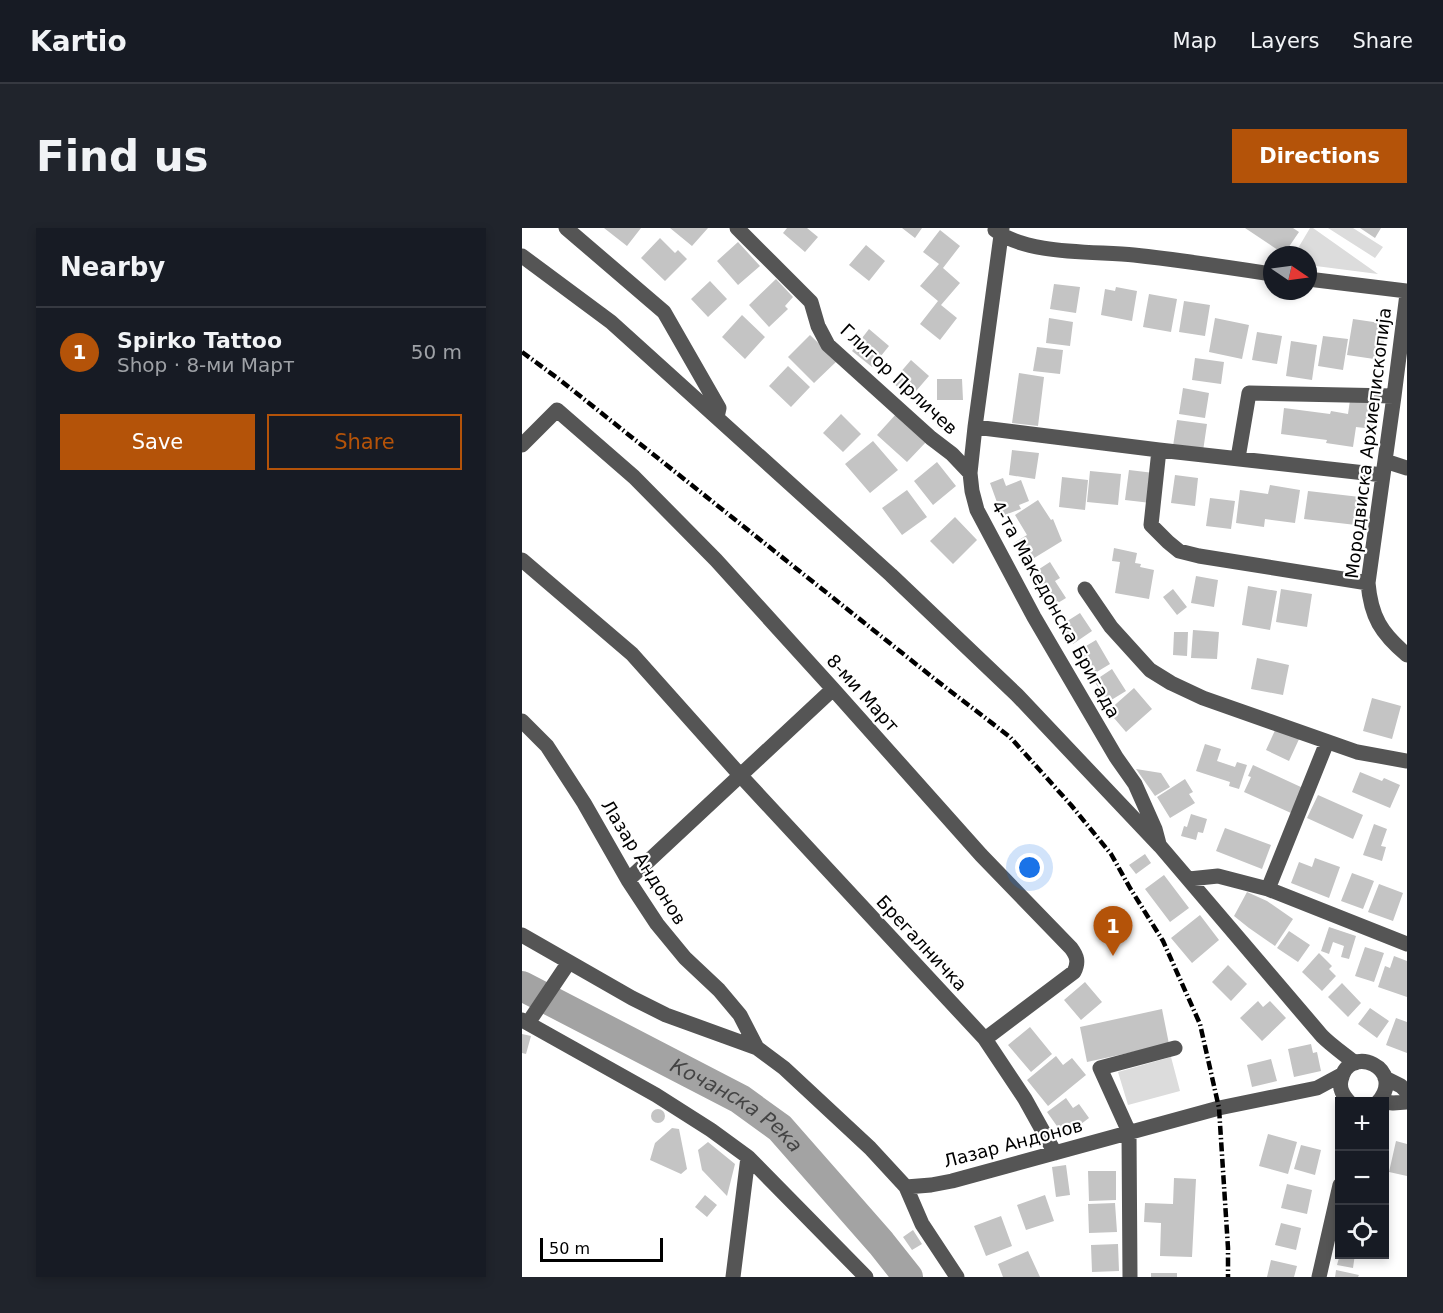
<!DOCTYPE html>
<meta charset="utf-8">
<style>
body{margin:0;font-family:"DejaVu Sans",sans-serif;background:#20242c;color:#f1f3f6}
.controls{position:absolute;right:18px;bottom:18px;display:grid;overflow:hidden;border-radius:0px;box-shadow:0 3px 9px #0003}
.controls button{width:54px;height:54px;display:grid;place-items:center;padding:0;border:0;border-bottom:2px solid #363941;background:#171b24;color:#f1f3f6;font:30px sans-serif}
.compass{position:absolute;left:741px;top:18px;width:54px;height:54px;border-radius:50%;background:#171b24;box-shadow:0 3px 9px #0003;rotate:103deg}
.scale{position:absolute;left:18px;bottom:15px;width:123px;box-sizing:border-box;padding-left:6px;border:3px solid #000;border-top:0;font-size:16px;line-height:21px;white-space:nowrap;color:#000;-webkit-text-stroke:4px #fff;paint-order:stroke}
.you{position:absolute;left:508px;top:640px;width:21px;height:21px;margin:-15px;border:4px solid #fff;border-radius:50%;background:#1a73e8;box-shadow:0 0 0 9px #1a73e833}
.badge{display:grid;place-items:center;width:39px;height:39px;border-radius:50%;background:#b45309;color:#fff;font-size:20px;font-weight:700}
.pin{position:absolute;translate:-50% -50px;filter:drop-shadow(0 2px 3px #0008)}
.pin::after{content:'';position:absolute;top:32px;width:21px;height:18px;background:inherit;clip-path:polygon(0 0,100% 0,50% 100%)}
.list{margin:0;padding:0;list-style:none}
h2{display:flex;justify-content:space-between;align-items:center;height:78px;margin:0;padding:0 24px;font-size:26px}
h2 small{font-size:20px;font-weight:400;color:#9ea1a6}
.list li{display:grid;grid-template-columns:39px 1fr auto;gap:18px;align-items:center;box-sizing:border-box;height:90px;padding:0 24px;border-top:2px solid #363941}
.list b{display:block;font-size:22px;white-space:nowrap}
.list p{margin:0;font-size:20px;white-space:nowrap;color:#9ea1a6}
.list em{font-size:20px;font-style:normal;color:#9ea1a6}
.actions{display:flex;gap:12px;padding:18px 24px}
.actions a{flex:1;padding:14px 0;border:2px solid #b45309;border-radius:0px;text-align:center;font-size:21px;color:#b45309}
.actions .main{background:#b45309;color:#fff}
.icon{flex:none;width:33px;height:33px;fill:none;stroke:currentColor;stroke-width:2;stroke-linecap:round;stroke-linejoin:round}
.map{position:relative;flex:none;width:885px;height:1049px;overflow:hidden;border-radius:0px}
header{display:flex;align-items:center;gap:36px;box-sizing:border-box;height:84px;padding:0 30px;background:#171b24;border-bottom:2px solid #363941}
header strong{font-size:28px}
nav{display:flex;gap:33px;margin-inline-start:auto;font-size:21px}
.intro{display:flex;align-items:center;justify-content:space-between;box-sizing:border-box;height:144px;padding:0 36px}
h1{margin:0;font-size:42px}
.button{padding:15px 27px;border-radius:0px;background:#b45309;color:#fff;font-size:21px;font-weight:700}
main{display:flex;gap:36px;padding:0 36px}
aside{flex:1;background:#171b24;border-radius:0px;box-shadow:0 3px 9px #0003}
.map>svg:first-child{display:block}
</style>
<header>
<strong>Kartio</strong>
<nav><a>Map</a><a>Layers</a><a>Share</a></nav>
</header>
<div class="intro"><h1>Find us</h1><a class="button">Directions</a></div>
<main>
<aside>
<h2>Nearby<small></small></h2>
<ul class="list">
<li><span class="badge">1</span><div><b>Spirko Tattoo</b><p>Shop · 8-ми Март</p></div><em>50 m</em></li>
</ul>
<div class="actions"><a class="main">Save</a><a>Share</a></div>
</aside>
<div class="map">
<svg width="885" height="1049" viewBox="0 0 885 1049">
<rect width="100%" height="100%" fill="#fff"/>
<path fill="#dcdcdc" d="M788,0H791L856,46L786,37V27H772Z
M806,0H831L861,19L853,30Z
M649,829L658,863L606,877L596,844Z"/>
<g fill="none" stroke-linecap="round" stroke-linejoin="round">
<path stroke="#a3a3a3" stroke-width="30" id="s1" d="M0,758L218,871L258,900L359,1015L386,1049"/>
</g>
<path fill="#c4c4c4" d="M82,0H119L105,18Z
M148,0H186L170,18Z
M265,0H285L296,9L283,24L261,5Z
M380,0H400L393,10Z
M723,0H771L777,4L762,26Z
M838,0H859L853,10Z
M418,2L438,18L421,40L438,55L419,77L435,90L418,112L398,96L416,73L398,58L417,36L401,24Z
M138,10L153,25L156,22L165,31L143,53L119,30Z
M216,14L238,38L216,57L195,33Z
M344,17L363,33L347,53L327,37Z
M254,51L271,69L263,78L266,81L247,99L227,77Z
M188,53L205,71L186,89L169,71Z
M532,56L558,59L554,85L528,81Z
M594,59L615,63L610,93L579,87L583,61L593,63Z
M627,66L655,71L649,104L621,99Z
M662,73L688,77L683,108L657,104Z
M220,87L243,109L223,131L200,109Z
M527,90L551,94L548,118L524,115Z
M693,90L727,97L720,131L687,124Z
M831,91L865,96L859,132L825,127Z
M347,101L367,118L350,139L330,123Z
M735,104L760,108L755,136L730,132Z
M288,107L315,133L292,155L266,129Z
M801,108L826,111L821,142L796,138Z
M769,113L795,117L790,152L764,148Z
M515,119L541,122L538,146L511,143Z
M673,130L702,134L699,156L670,152Z
M389,132L407,148L388,170L370,154Z
M266,138L288,159L269,179L247,158Z
M497,145L522,149L516,198L490,195Z
M415,151H440L441,172H415Z
M661,160L687,165L683,190L657,186Z
M828,172L854,175L851,201L834,199L831,219L804,215L805,212L759,206L762,180L808,186L809,183L826,186Z
M375,185L405,213L385,234L355,207Z
M319,186L339,206L321,224L301,205Z
M655,192L685,196L681,223L651,218Z
M351,213L376,242L348,265L323,236Z
M490,222L517,225L513,251L487,247Z
M415,234L434,258L411,277L392,253Z
M607,242L632,245L629,275L603,272Z
M568,243L599,246L596,277L565,274Z
M653,247L676,250L673,278L649,275Z
M540,249L566,252L563,282L537,279Z
M481,250L484,258L499,252L507,273L497,277L499,281L480,288L468,255Z
M748,257L778,262L773,295L743,291L742,299L714,295L718,262L746,266Z
M385,262L405,289L380,307L360,280Z
M786,263L838,269L834,297L782,291Z
M688,270L713,273L709,301L684,298Z
M516,272L529,292L531,291L540,313L504,335L492,315L505,307L493,287Z
M433,289L455,312L431,336L408,313Z
M592,320L615,325L613,335L619,336L618,339L632,342L627,371L593,365L598,334L590,333Z
M528,334L538,350L533,353L544,370L531,378L511,345Z
M674,348L696,352L692,379L669,375Z
M726,358L755,363L748,402L720,397Z
M651,361L665,379L655,387L641,369Z
M759,361L790,366L785,399L754,394Z
M558,385L570,403L551,416L539,397Z
M671,402L697,404L695,431L669,430Z
M652,404H666L665,428L651,427Z
M574,412L588,436L568,448L554,424Z
M735,430L767,437L761,467L729,461Z
M590,441L604,463L586,474L572,453Z
M612,460L630,481L604,504L586,483Z
M850,470L879,478L870,511L841,503Z
M755,498L778,509L767,533L744,522Z
M683,516L699,521L695,533L713,539L715,534L725,537L717,561L707,558L708,554L674,543Z
M731,537L781,560L769,585L722,564L729,549L726,548Z
M614,541L639,545L648,559L633,568Z
M838,544L860,553L862,550L878,557L868,580L830,564Z
M663,551L671,564L667,566L673,575L648,590L635,569Z
M796,567L841,587L831,611L785,590Z
M669,586L685,591L681,605L676,604L674,612L659,608L662,598L665,599Z
M852,596L865,601L859,618L864,619L860,633L841,627Z
M703,600L749,617L740,641L694,623Z
M623,626L629,635L614,646L607,637Z
M793,630L818,639L807,670L769,655L777,634L790,639Z
M830,645L852,653L841,681L819,673Z
M642,647L667,680L648,694L623,661Z
M857,656L881,665L871,693L846,684Z
M725,664L745,673L771,691L753,718L727,700L712,688Z
M678,687L697,712L670,735L649,710Z
M807,699L834,708L827,731L819,729L822,718L811,714L807,726L799,723Z
M767,703L788,717L776,734L755,720Z
M843,719L862,725L852,754L833,748Z
M797,725L810,738L807,741L814,748L800,763L780,744Z
M872,728L885,733V769L856,759L863,738L868,740Z
M706,737L725,756L709,773L690,754Z
M563,754L580,774L559,792L542,772Z
M820,755L839,775L826,789L806,769Z
M736,773L741,779L748,773L764,790L740,813L718,790Z
M848,780L867,793L855,810L836,796Z
M640,781L647,816L565,834L558,799Z
M874,790L885,794V825L864,817Z
M508,799L530,826L509,844L486,817Z
M0,806L9,808L4,826L0,825Z
M789,816L791,825L795,824L799,843L772,849L766,821Z
M534,828L541,837L550,830L564,847L526,878L505,852Z
M749,831L755,853L730,859L725,837Z
M544,870L551,880L557,876L567,890L547,905L542,898L537,901L525,884Z
M129 888a7 7 0 1 1 14 0a7 7 0 1 1-14 0Z
M150,900L157,901L165,941L159,946L128,932L133,915Z
M746,906L775,914L766,946L737,938Z
M874,913L885,916V948L867,944Z
M186,914L213,936L205,968L180,942L176,922Z
M779,917L799,922L793,947L772,941Z
M544,937L548,967L534,969L530,939Z
M566,943H594V972L567,973Z
M652,950L674,951L670,1029L638,1028L639,995L622,994L623,975L651,976Z
M765,956L790,962L785,986L759,980Z
M183,967L195,977L185,989L173,979Z
M523,967L532,993L504,1002L495,977Z
M593,975L595,1004L567,1005L566,976Z
M479,988L490,1018L464,1028L452,998Z
M759,995L779,1000L774,1022L753,1017Z
M391,1002L400,1016L390,1022L381,1009Z
M596,1016L597,1043L570,1044L569,1017Z
M506,1023L518,1049H481L476,1036Z
M818,1026H833L831,1040L815,1037Z
M749,1032L775,1038L772,1049H745Z
M814,1042L837,1047L836,1049H813Z
M629,1045H655V1049H629Z"/>
<g fill="none" stroke-linecap="round" stroke-linejoin="round">
<path stroke="#555" stroke-width="15" d="M44,0L142,84L197,180L195,189
M215,0L289,74L296,98L306,117L409,210L430,226L448,245
M480,0L453,199L448,245L450,263L455,282L512,389L594,529L613,556L633,601L637,616
M473,2C504,27 573,23 612,27C658,32 704,39 750,46
M0,28L89,94L369,347L495,467L638,618L800,808C810,818 822,826 833,835
M786,51L885,63
M885,66L872,168L846,355C849,389 859,405 885,427
M453,199L637,222L861,247
M0,217L35,182L112,249L194,332L311,461L459,627L549,720C555,728 557,734 552,744L463,811
M637,222L629,297L646,314L657,323L677,328L846,355
M716,230L727,165L872,168
M863,233L885,240
M0,332L110,426L218,547L463,811L503,871L533,925
M563,361L589,399L628,442L649,455L681,470L835,524L885,533
M0,493L25,518L62,575L106,652L135,696L163,730L197,762L218,787L235,820L262,840L348,920L384,959L400,996L435,1049
M667,651L696,648L746,661L885,716
M106,652L311,461
M746,661L805,514
M0,707L110,770L144,787L235,820
M0,792L134,867L189,902L226,929L344,1049
M6,795L47,734
M863,850L879,858L885,864
M827,874C821,867 817,861 819,852C827,814 885,841 856,874
M862,874L871,875L885,874
M384,959L409,957L430,953L697,880L795,860L821,846
M211,1049L226,929
M608,1049L607,904L578,840L653,820
M797,1049L818,957"/>
<path stroke="#000" stroke-width="4.5" stroke-dasharray="9 3 1.5 3" stroke-linecap="butt" d="M0,124L38,152L414,452L488,509L549,577L589,626L608,660L641,713L678,796L697,880L706,1020V1049"/>
</g>
<g text-anchor="middle" dominant-baseline="central" stroke-width="4.5" stroke-linejoin="round" paint-order="stroke">
<g font-size="18" fill="#000" stroke="#fff">
<text transform="translate(377 151) rotate(43)">Глигор Прличев</text>
<text transform="translate(846 215) rotate(-83)">Мородвиска Архиепископија</text>
<text transform="translate(534 381) rotate(61)">4-та Македонска Бригада</text>
<text transform="translate(341 465) rotate(48)">8-ми Март</text>
<text transform="translate(122 634) rotate(58)">Лазар Андонов</text>
<text transform="translate(400 715) rotate(47)">Брегалничка</text>
<text transform="translate(491 915) rotate(-15)">Лазар Андонов</text>
</g>
<g font-size="20" font-style="italic" fill="#444" stroke="#fff">
<text stroke="none"><textPath href="#s1" startOffset="246">Кочанска Река</textPath></text>
</g>
</g>
</svg>
<div class="controls">
<button>+</button>
<button>−</button>
<button><svg class="icon" aria-label="locate" viewBox="0 0 24 24"><circle cx="12" cy="12" r="6"/><path d="M12 2v4M12 18v4M2 12h4M18 12h4"/></svg></button>
</div>
<svg class="compass" viewBox="-18 -18 36 36"><path d="M0-13l5 13h-10z" fill="#e53935"/><path d="M0 13l5-13h-10z" fill="#9ea1a6"/></svg>
<div class="scale">50 m</div>
<div class="you"></div>
<div class="pin badge" style="left:591px;top:728px">1</div>
</div>
</main>
